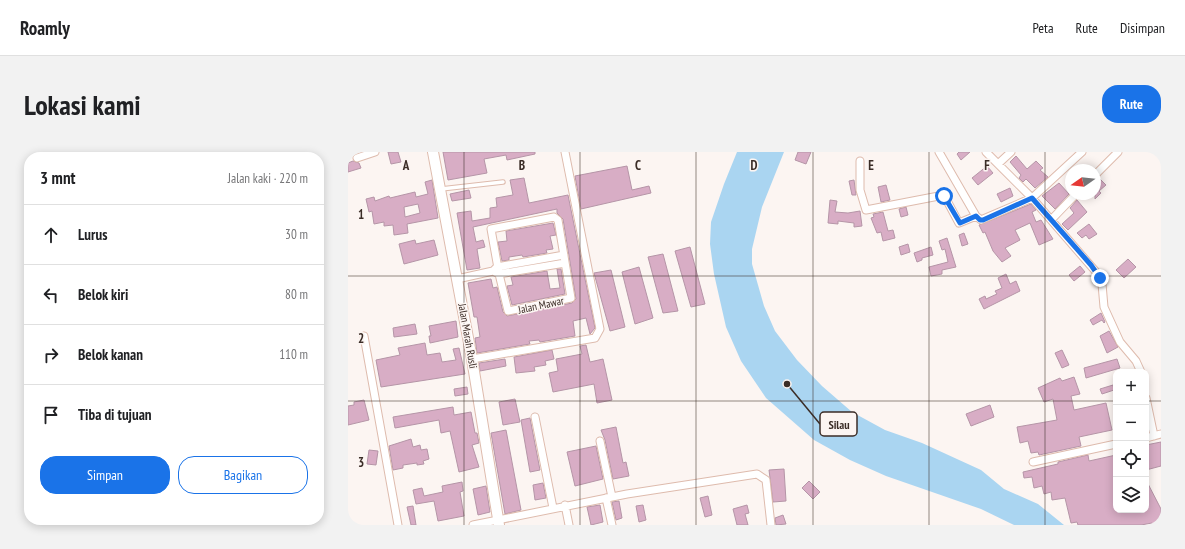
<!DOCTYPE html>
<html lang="id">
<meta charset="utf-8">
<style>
body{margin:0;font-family:"PT Sans Narrow",sans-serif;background:#f2f2f2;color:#202124}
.controls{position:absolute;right:12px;bottom:12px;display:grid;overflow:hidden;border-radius:8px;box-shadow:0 2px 10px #0003}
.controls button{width:36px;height:36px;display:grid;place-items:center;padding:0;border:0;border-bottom:1px solid #e0e0e0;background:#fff;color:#202124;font:20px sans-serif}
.compass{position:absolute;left:717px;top:12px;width:36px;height:36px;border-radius:50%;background:#fff;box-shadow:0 2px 10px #0003;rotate:256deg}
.stop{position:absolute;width:12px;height:12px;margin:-9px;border:3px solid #1a73e8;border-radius:50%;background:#fff}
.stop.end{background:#1a73e8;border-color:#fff;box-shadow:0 1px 4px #0008}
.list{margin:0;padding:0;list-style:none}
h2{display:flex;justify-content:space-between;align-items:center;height:52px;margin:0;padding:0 16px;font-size:17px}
h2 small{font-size:13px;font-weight:400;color:#757577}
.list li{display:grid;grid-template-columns:26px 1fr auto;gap:12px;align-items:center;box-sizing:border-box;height:60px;padding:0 16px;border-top:1px solid #e0e0e0}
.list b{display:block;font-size:15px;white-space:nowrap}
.list em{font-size:13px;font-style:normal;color:#757577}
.actions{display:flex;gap:8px;padding:12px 16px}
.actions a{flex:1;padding:9px 0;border:1px solid #1a73e8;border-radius:16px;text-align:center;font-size:14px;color:#1a73e8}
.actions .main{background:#1a73e8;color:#fff}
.icon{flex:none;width:22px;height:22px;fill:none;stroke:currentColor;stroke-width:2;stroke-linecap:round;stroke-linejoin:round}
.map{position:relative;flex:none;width:813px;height:373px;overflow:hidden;border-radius:16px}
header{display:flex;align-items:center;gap:24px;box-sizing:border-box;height:56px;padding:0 20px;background:#fff;border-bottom:1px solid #e0e0e0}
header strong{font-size:19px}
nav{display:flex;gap:22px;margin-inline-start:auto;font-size:14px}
.intro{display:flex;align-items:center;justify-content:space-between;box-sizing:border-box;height:96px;padding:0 24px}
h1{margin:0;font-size:28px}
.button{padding:10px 18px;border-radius:16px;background:#1a73e8;color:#fff;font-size:14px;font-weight:700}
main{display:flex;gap:24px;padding:0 24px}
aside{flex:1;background:#fff;border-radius:16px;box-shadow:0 2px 10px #0003}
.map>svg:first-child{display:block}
</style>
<header>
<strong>Roamly</strong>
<nav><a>Peta</a><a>Rute</a><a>Disimpan</a></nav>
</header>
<div class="intro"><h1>Lokasi kami</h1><a class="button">Rute</a></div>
<main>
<aside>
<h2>3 mnt<small>Jalan kaki · 220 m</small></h2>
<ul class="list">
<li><svg class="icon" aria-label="ahead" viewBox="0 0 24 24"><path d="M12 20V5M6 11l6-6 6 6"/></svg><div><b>Lurus</b></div><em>30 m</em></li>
<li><svg class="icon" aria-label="left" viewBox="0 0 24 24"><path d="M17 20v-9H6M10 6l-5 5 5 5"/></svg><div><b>Belok kiri</b></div><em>80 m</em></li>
<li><svg class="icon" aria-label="right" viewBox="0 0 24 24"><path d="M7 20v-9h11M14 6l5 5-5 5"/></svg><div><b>Belok kanan</b></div><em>110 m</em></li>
<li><svg class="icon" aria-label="arrive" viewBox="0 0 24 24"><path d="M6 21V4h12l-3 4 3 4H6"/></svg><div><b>Tiba di tujuan</b></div></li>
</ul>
<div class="actions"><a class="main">Simpan</a><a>Bagikan</a></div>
</aside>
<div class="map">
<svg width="813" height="373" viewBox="0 0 813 373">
<rect width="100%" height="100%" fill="#fcf5f2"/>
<path fill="#aad5f1" d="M389,0H436L414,55L404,97V112L416,154L427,179L449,208L474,234L504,260L537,278L574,291L633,318L656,337L690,352L716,373H666L633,357L538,324L502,308L466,288L418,246L393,209L378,175L366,122L362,92L363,70L376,32Z"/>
<path fill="#d8adc5" stroke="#b595a7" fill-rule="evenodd" d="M40,0H50L53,10L43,12Z
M95,0H187V2L159,8L158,3L136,7L139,21L100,28Z
M450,0H463L458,12L447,8Z
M611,0H622L613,8L609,2Z
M668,4L679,17L688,9L695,16L692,18L700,25L687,36L678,27L675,30L671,26L673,23L662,10Z
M5,9L11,11L13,16L0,20V11Z
M279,14L284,38L301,34L303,41L233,57L227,24Z
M639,14L645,21L630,33L624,26Z
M176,26L181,51L220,43L247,176L242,182L238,166L225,169L227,184L192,190L191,188L181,189L182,192L129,201L127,186L132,185L129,165H126L120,131L143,127L145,136L149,135L155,160L159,164L224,151L228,147L215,67L209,61V57L125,75L128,90L135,88L137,95L129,97L132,116L119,118L109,61L123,59L124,69L142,66V56L149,55L148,46L165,43L162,28Z
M751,26L758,33L751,39L753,41L747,47V28Z
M84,28L90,66L59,72L60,81L46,83L45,73L36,74V70L26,72L24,59L21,60L18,47L26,45L27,49L41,44L42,46L67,40L68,45L80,42L77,30ZM70,52L72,61L57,65L56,55Z
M506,28L508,43H504L501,29Z
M711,31L721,42L707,57L694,44Z
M538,33L542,48L533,50L530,35Z
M662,36L665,44L653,50L649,42Z
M121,38L123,46L104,49L102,42Z
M482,48L489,49L487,60L500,61L512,59L514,74L506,75V71L490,69V72L480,71Z
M729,48L739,60L720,78L714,72L726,61L722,56Z
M683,52L688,58L684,60L688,70L693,68L705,87L691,93L682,71L667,78L672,88L657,96L663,104L654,110L645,99L637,80L635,81L631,73Z
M558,55L560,63L553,65L551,57Z
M535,60L540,79L545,78L547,86L535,89L533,80L529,81L523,66L526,65L525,62Z
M205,71L208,83L202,84L205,97L198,98L199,101L175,105L174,103L161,105V108L154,109L150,90L159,89L158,79Z
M741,72L749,82L741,87L738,83L734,86L729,81Z
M616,81L620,92L614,94L611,83Z
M599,86L608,115L594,118V122L583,124L581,115L600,110L597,97L594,98L591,89Z
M67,88L68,92L86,88L90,103L56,112L51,92Z
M560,92L562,100L553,103L551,95Z
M342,95L357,152L343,155L327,99Z
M583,95L585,103L574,106V108L569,110L566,101Z
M315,102L330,159L315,161L300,105Z
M780,107L788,115L776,126L768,118Z
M732,114L737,120L726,129L721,123Z
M291,115L305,166L287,172L274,120Z
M209,117H213L217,142L164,153L159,134L165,133L163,125L199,119L202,137L212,136Z
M263,118L277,175L262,179L246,121Z
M658,122L662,132L668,129L672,139L636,157L631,147L637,144L638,147L649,142L647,139L654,136L650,126Z
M753,161L757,170L756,171L754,168L745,173L742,168Z
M108,169L110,185L82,191L81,184H83L81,174Z
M67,172L69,182L46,185L45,176Z
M761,179L770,195L759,201L752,184Z
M77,191L79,203L92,201L94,210L108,208L105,197L111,196L117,222L33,235L28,208L52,203L50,196Z
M238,193L242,210L255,207L264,248L249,251L246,232L205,240L201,221L210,219L208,207L234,202L232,194Z
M204,198L206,207L197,209L198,213L186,215L187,219L168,221L166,205Z
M714,198L721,213L714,216L707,201Z
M157,207L158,214L132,219L131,211Z
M769,207L772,216L738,226L736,216Z
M726,225L732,242L723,244L726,258L758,251L764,278L731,285L733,294L691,303L690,300L683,301L680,289L672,291L669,275L709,268L705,247L696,250L690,236L712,226L714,229Z
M765,233L766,238L754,242L752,237Z
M119,235L120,242L107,244L106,237Z
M167,247L172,270L155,273L151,250Z
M16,248L21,268L0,273V254L6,253V250Z
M642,253L646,265L623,274L618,262Z
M105,255L106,263L123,260L127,281H129L131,291L124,293L131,315L111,320L102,279L93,281L91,268L47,276L45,265Z
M182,266L192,318L182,320L173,268Z
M268,275L275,311L278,310L281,324L265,327L257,288L253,278Z
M158,278L173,358L157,362L143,281Z
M63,287L65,295L72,293L73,298L79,297L81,307L75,309L76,312L69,313V311L55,313V316L45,318L41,294Z
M813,290V314L798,318V293Z
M248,294L255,327L227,334L219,300Z
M21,298L30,299L28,313L19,312Z
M740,303L741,309L768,303V358H798V328L813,357V373H805L804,371L793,373H730L729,370L723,371L717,346L704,348L703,340L696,342L694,334L686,336L684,325L676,326L675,320L710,312V310Z
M436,317L438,349L425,350L421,318Z
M461,329L472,340L465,347L454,336Z
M114,330L115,339L112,340L116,364L90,369L86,349L68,352L65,338L74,336L76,344L95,340L94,334Z
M195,331L198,346L187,348L185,333Z
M138,334L142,360L130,363L125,337Z
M360,344L364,363L357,365L352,346Z
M271,349L274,366L268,368L264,350Z
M252,353L255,370L243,373L239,355Z
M295,353L298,368L291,370L288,354Z
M399,353L401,361L397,362L400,373H389L385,357Z
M65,354L68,373H63L59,355Z
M435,363L438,372L428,373L427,366Z"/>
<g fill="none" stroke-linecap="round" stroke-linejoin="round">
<defs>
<path id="service" d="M93,37L155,30"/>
<path id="minor" d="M591,0L628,64L633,68L684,46L734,0
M638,0L684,46L749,121L754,132L756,155L772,190L788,209L793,220
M9,6L27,0
M512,9V38L518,58L596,43L611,71L628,64
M650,12L663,0
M747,23L770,0
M206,65L210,68L223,146L160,159L151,122L143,77Z
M703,68L728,42
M147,120L151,122L217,111
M109,127L145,119L149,115L216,103
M16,184L50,373
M124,207L247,186L252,177L217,0
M798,246L806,284
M187,265L205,356
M798,286L813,282
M252,289L264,345
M685,310L768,292
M258,346L264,373
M217,353L221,373
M125,373L279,342L409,322L418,328L423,373"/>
<path id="secondary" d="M85,0L124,207L151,373"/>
</defs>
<use href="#service" stroke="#debbad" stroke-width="5.5"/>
<use href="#minor" stroke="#debbad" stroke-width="9"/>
<use href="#secondary" stroke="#debbad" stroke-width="12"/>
<use href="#service" stroke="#fff" stroke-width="3.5"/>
<use href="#minor" stroke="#fff" stroke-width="7"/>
<use href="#secondary" stroke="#fff" stroke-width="10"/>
</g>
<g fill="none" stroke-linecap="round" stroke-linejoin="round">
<path stroke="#1a73e8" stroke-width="5" d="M596,44L612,71L628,64L632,68H635L684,46L743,113L752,126"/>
</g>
<path fill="none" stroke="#3b2d27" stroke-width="1" stroke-opacity="0.55" d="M116,0V373M232,0V373M348,0V373M465,0V373M581,0V373M697,0V373M0,124H813M0,249H768M798,249H813"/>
<g text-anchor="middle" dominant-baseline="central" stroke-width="3" stroke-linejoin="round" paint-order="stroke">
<g font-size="11" fill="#3b2d27" stroke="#fcf5f2">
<text transform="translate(193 153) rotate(-12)">Jalan Mawar</text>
<text transform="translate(120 184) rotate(80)">Jalan Marah Rusli</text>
</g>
</g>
<g font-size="13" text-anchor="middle" font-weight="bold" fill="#3b2d27" stroke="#fcf5f2" stroke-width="3" stroke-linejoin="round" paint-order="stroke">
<text x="58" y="18">A</text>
<text x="174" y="18">B</text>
<text x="290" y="18">C</text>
<text x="406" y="18">D</text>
<text x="523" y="18">E</text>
<text x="639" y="18">F</text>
<text x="13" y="67">1</text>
<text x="13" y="191">2</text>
<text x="13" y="315">3</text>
</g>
<path fill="none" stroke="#3b2d27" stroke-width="1.5" d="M439 232L472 272"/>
<circle fill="#3b2d27" stroke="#fcf5f2" stroke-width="1.5" cx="439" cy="232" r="4"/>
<rect fill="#fcf5f2" stroke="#3b2d27" stroke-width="1.5" x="472" y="260" width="37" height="24" rx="4"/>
<g font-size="12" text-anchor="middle" font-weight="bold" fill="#3b2d27">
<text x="491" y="277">Silau</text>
</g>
</svg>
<div class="controls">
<button>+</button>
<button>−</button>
<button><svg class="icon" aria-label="locate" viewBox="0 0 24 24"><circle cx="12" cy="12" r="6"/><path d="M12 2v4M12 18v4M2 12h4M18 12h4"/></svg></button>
<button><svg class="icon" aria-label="layers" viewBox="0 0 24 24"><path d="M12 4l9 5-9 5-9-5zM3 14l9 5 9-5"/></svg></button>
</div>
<svg class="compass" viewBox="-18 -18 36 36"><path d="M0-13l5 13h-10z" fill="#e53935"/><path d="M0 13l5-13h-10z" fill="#757577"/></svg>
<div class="stop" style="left:596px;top:44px"></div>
<div class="stop end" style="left:752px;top:126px"></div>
</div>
</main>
